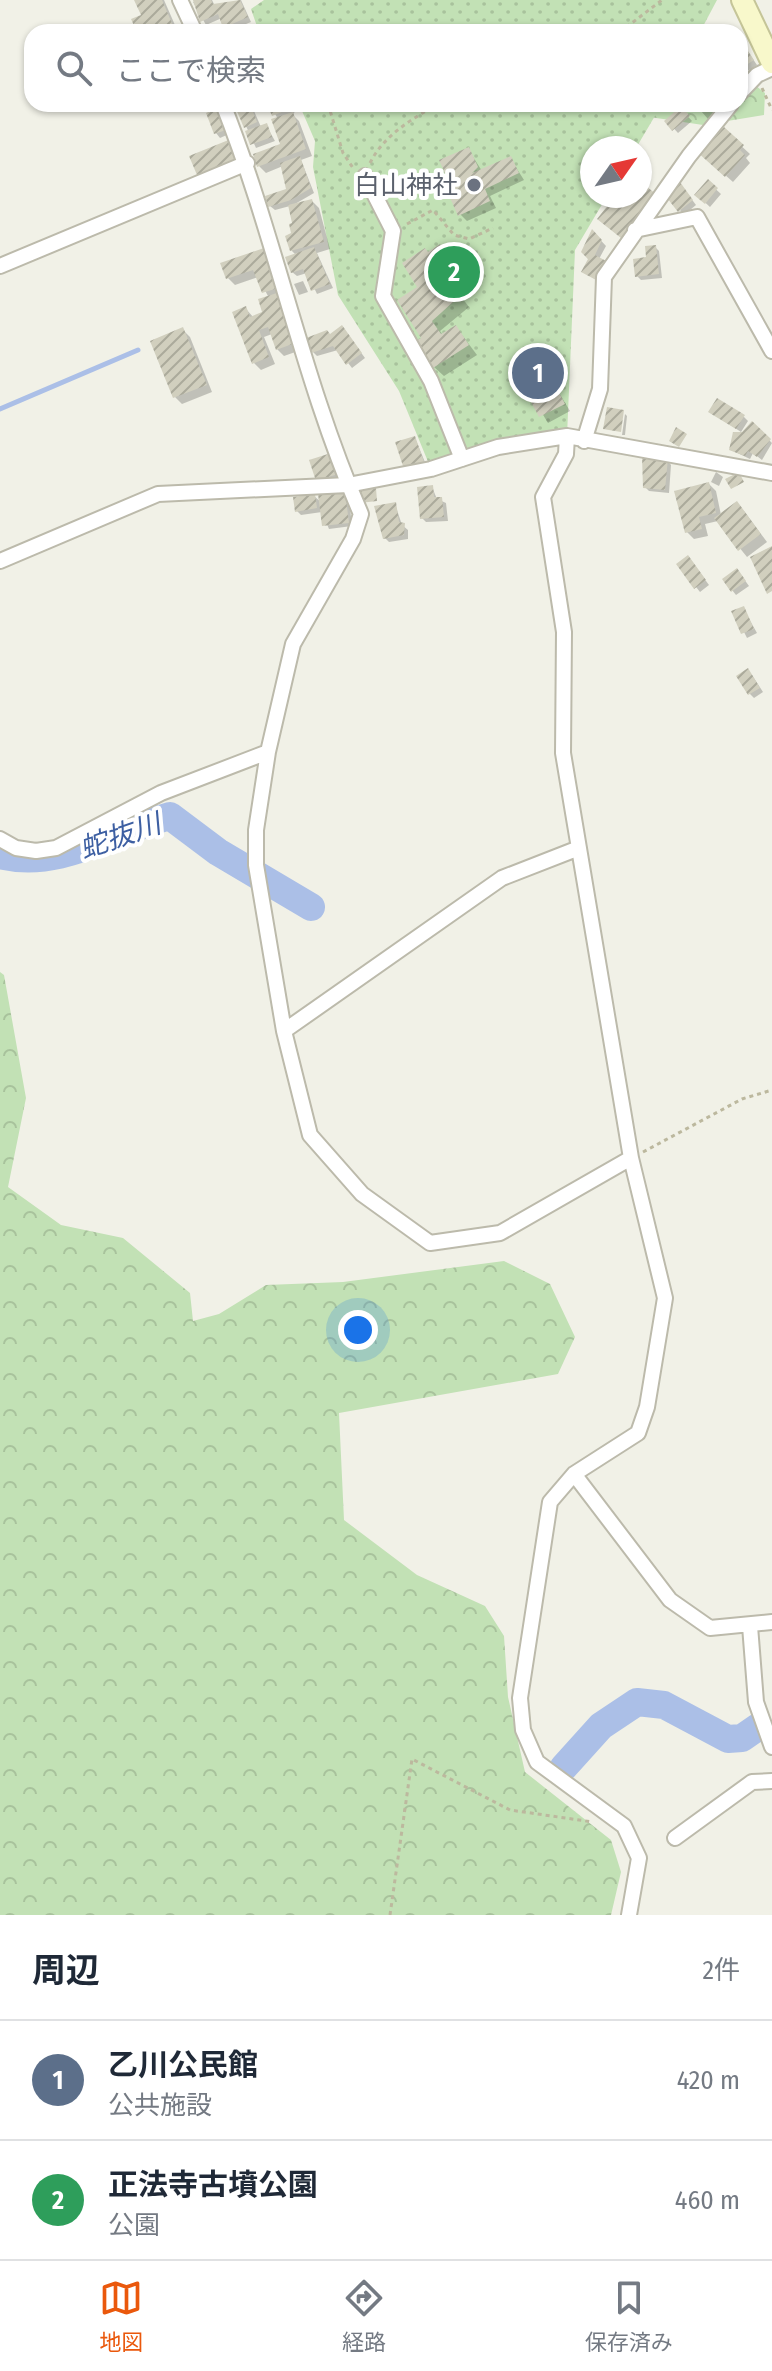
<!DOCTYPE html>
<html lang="ja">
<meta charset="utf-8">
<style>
body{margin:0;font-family:"Fira Sans Condensed","Noto Sans JP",sans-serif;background:#f2f2f3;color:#1f2937}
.compass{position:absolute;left:580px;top:136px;width:72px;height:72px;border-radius:50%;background:#fff;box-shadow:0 2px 6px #0004;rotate:56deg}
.you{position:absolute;left:358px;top:1330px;width:28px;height:28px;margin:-20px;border:6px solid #fff;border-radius:50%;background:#1a73e8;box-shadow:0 0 0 12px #1a73e833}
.badge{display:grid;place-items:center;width:52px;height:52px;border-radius:50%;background:#ea580c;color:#fff;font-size:26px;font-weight:700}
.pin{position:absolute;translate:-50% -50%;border:4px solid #fff;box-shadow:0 2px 8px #0006}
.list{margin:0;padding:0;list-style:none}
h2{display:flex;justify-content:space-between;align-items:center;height:104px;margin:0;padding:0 32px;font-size:34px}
h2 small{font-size:26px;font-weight:400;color:#747a83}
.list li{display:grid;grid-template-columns:52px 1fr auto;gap:24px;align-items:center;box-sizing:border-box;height:120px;padding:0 32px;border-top:2px solid #e0e1e3}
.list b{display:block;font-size:30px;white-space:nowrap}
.list p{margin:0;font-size:26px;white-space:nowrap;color:#747a83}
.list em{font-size:26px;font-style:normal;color:#747a83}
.icon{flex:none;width:44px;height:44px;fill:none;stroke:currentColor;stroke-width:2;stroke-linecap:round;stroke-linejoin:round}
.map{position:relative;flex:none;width:772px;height:1915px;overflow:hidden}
.search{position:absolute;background:#fff;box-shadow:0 2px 6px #0004;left:24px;right:24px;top:24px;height:88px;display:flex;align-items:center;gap:20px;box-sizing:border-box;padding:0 28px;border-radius:24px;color:#747a83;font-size:30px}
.sheet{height:344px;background:#fff}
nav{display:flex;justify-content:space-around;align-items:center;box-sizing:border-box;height:112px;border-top:2px solid #e0e1e3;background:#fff;font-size:22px;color:#747a83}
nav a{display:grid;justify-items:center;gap:4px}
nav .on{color:#ea580c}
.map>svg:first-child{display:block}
</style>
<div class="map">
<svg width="772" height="1915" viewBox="0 0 772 1915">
<defs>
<pattern id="forest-crowns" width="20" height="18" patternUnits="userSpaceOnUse" patternTransform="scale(2)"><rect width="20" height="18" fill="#c2e1b5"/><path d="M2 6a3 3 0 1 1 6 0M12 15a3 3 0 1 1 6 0" fill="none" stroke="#a8c29c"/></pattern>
<pattern id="park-dots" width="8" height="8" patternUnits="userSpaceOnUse" patternTransform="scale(2)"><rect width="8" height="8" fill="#c2e1b5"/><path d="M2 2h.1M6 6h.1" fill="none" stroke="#a8c29c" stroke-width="1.8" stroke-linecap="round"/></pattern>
<pattern id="building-hatch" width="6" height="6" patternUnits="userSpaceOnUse" patternTransform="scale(2)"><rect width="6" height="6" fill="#d1cfbe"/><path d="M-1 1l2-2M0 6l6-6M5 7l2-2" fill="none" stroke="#abaa9b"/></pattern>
</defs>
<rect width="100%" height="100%" fill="#f1f1e7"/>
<path fill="url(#forest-crowns)" d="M740,73L765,93L764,115L703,125L563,104H740Z
M0,972L4,975L26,1098L8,1187L61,1225L123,1238L190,1293L193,1321L219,1314L266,1285L343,1282L504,1261L550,1284L575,1337L558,1374L339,1413L344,1520L417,1575L485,1606L504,1636L508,1697L525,1772L611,1840L621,1872L611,1915H0Z"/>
<path fill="url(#park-dots)" d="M264,0H717L700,32H259L251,9Z
M299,104H662L636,148H592V196H607L575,250L567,436L431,469L399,391L338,295L313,167L315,141Z"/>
<path fill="#0003" d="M136,0H164L178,32H139L143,17Z
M198,0H212L215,6L241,0L251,22L229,31L222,18L206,25L193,2Z
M740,40L757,65L740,76Z
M187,104H208L192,111Z
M236,104H251L261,127L266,125L275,141L256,148Z
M269,104H292L295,112L292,114L299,121L312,156L301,160L314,193L295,204L312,201L319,208L330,249L317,253L333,288L317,294L307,273L297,276L292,272L296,255L291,250L295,225L290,206L275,210L270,206L289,190L283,166L266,173L259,166L283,146L278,119Z
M695,104H727L708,119Z
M681,109L692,121L678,133L667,121Z
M217,111L229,134L220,138L216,133Z
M724,130L750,154L746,158L750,163L733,182L706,158Z
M235,146L242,163L203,178L198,174Z
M468,149L482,171L510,158L524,180L490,196L496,208L467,221L460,214L450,179Z
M708,182L721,194L710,207L697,195Z
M684,189L696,205L684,215L680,210Z
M593,232L606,246L599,259L603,284L584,272L594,267L583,252Z
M440,246L458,269L447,275L449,281L469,307L440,331L443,335L456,327L477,355L444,376L434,367L424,339L420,288L428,254Z
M655,247L659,251L662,278L641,280L637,276Z
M263,250L270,257L284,295L278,297L284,302L301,350L284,356L277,349L272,334L264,337L275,364L261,370L254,363L246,309L254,318L265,314L269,298L258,277L235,285L228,278Z
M303,281L308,292L299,295L294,284Z
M183,330L190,337L212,392L182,404L175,397Z
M346,332L365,358L352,368L338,350L317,356L313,352L330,336Z
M541,363L570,411L548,423L519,375Z
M711,412L744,417L748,421L741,432Z
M625,414L627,416L625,435H622Z
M753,424L772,443L762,460L753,453L750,459L731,450Z
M415,438L427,467L410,472Z
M335,460L341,478L322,484L317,480Z
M667,460L671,465L669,493L649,491L645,487Z
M716,472L723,477L719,486L711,482Z
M709,484L716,491L721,515L744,511L767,542L747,557L718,521L705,524L708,536L694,539L687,532Z
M432,487L437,499L446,503L448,521L426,522L422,518Z
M344,493L349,498L352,526L329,529L322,512L301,515L297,511L314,496L321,502Z
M395,504L402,525L408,530V539L389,542L385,538Z
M692,562L709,585L700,592L696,587Z
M741,575L749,586L736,595L732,590Z
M743,608L757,633L747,638L734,612Z
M752,675L763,692L754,698L750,694Z"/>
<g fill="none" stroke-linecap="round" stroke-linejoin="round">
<path stroke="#abbfe7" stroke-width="5" d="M0,409L138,350"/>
<path stroke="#abbfe7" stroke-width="28" d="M0,855C60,870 112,832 170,816L218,852L311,907
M564,1767L601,1726L637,1702L664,1705L728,1739L742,1738L758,1727"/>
</g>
<path fill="url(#building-hatch)" d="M134,0H162L174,28L163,32H137L131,19L141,15Z
M193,0H211L213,4L240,0L248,17L223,28L218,14L200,22Z
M740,39L754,60L740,69Z
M234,104H250L257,122L244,128Z
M267,104H291L292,108L272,116Z
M681,106L690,116L672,131L664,121Z
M218,108L226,130L214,134L206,113Z
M293,112L306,149L257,167L253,154L280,144L271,119Z
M267,123L272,137L250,145L245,131Z
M724,127L744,145L740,150L745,155L725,177L696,151L710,134L714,138Z
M231,139L239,158L197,175L189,156Z
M469,147L478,167L472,173L511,156L519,173L485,189L490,201L458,216L444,184L455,179L448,180L439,160Z
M300,156L311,188L291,200L268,207L265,196L286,189L280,163Z
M708,179L718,188L705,204L694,195Z
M640,181L657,195L621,238L597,219L615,196H640Z
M680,182L693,200L678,212L664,194Z
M312,199L324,242L290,251L285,236L291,233L289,224L292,223L288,205Z
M592,229L602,240L595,255L608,262L598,281L581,272L588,259L581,252Z
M440,244L450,259L439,265L443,270L431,278L436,286L449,278L460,296L432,321L441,334L456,325L469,345L433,368L416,341L421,338L397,300L417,287L402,263L425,248L428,252Z
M656,245L659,274L635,277L633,259L646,257L645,246Z
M314,247L330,284L311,291L303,269L291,273L285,257Z
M264,248L278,288L262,293L253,270L226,279L220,263Z
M277,293L295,343L276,350L268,327L259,330L269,357L252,364L232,312L246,306L250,317L262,312L258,299Z
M342,325L362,353L346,365L333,346L311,353L306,338L327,330L330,334Z
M183,327L207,385L173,398L150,341Z
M542,360L565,404L539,417L516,374Z
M717,398L745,415L736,429L708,412Z
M607,407L624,410L621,432L603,429Z
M752,421L771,439L757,457L748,451L745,456L729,450L733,432H742Z
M676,427L687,434L679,447L669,441Z
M415,436L424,462L404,469L395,442Z
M331,453L338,474L316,481L309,460Z
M642,456L668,458L665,490L643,488Z
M739,472L744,482L731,489L725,479Z
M709,482L716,513L699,517L702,529L685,533L674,491Z
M433,485L434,497H442L444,517L420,519L417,487Z
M376,488L377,501L360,503L359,491Z
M345,491L349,523L322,526L318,494Z
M315,494L317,508L295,512L293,497Z
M737,501L761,534L738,551L714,518Z
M396,502L399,522L405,523L404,535L383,539L374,506Z
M772,546V591L767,594L750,557Z
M688,555L706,580L694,589L676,564Z
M737,568L746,581L731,592L722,579Z
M744,606L754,629L741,634L731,611Z
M748,668L760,688L748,695L736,676Z"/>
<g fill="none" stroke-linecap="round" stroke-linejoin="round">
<defs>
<path id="street" d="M180,0L195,32
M740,93L757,75L772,68
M223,104C276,238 303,382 361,514L353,539L293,644L268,752L256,830V865L284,1031L310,1135L362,1194L430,1243L500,1233L631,1158
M365,176L393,231L383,296L431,381L462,459
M635,230L697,217L772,351
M0,266L247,163
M567,436L566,454L543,497L564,632L563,753L631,1158L665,1298L647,1407L638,1433L574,1474L550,1502L520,1698L523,1730L537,1762L624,1826L639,1858L629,1915
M584,441L600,389L604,277L689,156L731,104
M0,561L158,494L348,485L431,469L498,447L567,436L772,473
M0,839L16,848L36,851L56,848L161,793L268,752
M284,1031L502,878L579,848
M574,1474L670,1600L710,1628L772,1622
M750,1626L756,1702L772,1747
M675,1838L752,1782L772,1781"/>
<path id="secondary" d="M742,0L772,63"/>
</defs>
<use href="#street" stroke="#bcbaab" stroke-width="18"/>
<use href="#secondary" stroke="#c5c598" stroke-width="24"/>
<path stroke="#bcb89e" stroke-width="3" stroke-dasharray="4 4" stroke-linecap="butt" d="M620,32L662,0
M762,88L772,110
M328,104L343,153L353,168
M486,104L501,107L529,104
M370,163C384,135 412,119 438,104
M407,224L433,210L454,235L469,239L493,228
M643,1152L742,1099L772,1090
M390,1915L412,1759L510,1810L593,1822"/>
<use href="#street" stroke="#fff" stroke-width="14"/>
<use href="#secondary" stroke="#f8f8cb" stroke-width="20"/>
</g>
<circle fill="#6b7280" stroke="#fff" stroke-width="3" cx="474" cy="185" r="8"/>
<g text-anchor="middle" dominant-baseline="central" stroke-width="8" stroke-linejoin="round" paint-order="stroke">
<g font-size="26" fill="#5b616d" stroke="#fff" text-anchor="end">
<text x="458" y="185">白山神社</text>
</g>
<g font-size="28" font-style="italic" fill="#3d5fa2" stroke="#fff">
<text transform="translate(120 836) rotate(-19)">蛇抜川</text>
</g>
</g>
</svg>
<svg class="compass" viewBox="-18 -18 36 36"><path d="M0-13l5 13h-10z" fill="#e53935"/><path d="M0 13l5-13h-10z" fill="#747a83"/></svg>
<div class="you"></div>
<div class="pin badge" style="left:538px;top:373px;background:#5c6f8a">1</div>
<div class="pin badge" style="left:454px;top:272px;background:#2e9e5b">2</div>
<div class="search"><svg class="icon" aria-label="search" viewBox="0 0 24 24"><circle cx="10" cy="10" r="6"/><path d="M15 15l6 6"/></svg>ここで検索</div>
</div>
<section class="sheet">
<h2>周辺<small>2件</small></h2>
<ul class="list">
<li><span class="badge" style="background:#5c6f8a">1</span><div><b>乙川公民館</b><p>公共施設</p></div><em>420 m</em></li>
<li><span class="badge" style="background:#2e9e5b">2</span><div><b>正法寺古墳公園</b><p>公園</p></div><em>460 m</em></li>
</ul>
</section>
<nav>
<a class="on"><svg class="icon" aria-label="map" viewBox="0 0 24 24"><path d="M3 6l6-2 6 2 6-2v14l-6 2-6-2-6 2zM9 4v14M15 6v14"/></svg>地図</a>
<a><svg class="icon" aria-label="directions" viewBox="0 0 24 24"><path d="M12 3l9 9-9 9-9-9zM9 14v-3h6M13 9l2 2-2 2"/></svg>経路</a>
<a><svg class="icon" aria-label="saved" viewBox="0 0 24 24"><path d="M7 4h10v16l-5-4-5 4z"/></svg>保存済み</a>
</nav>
